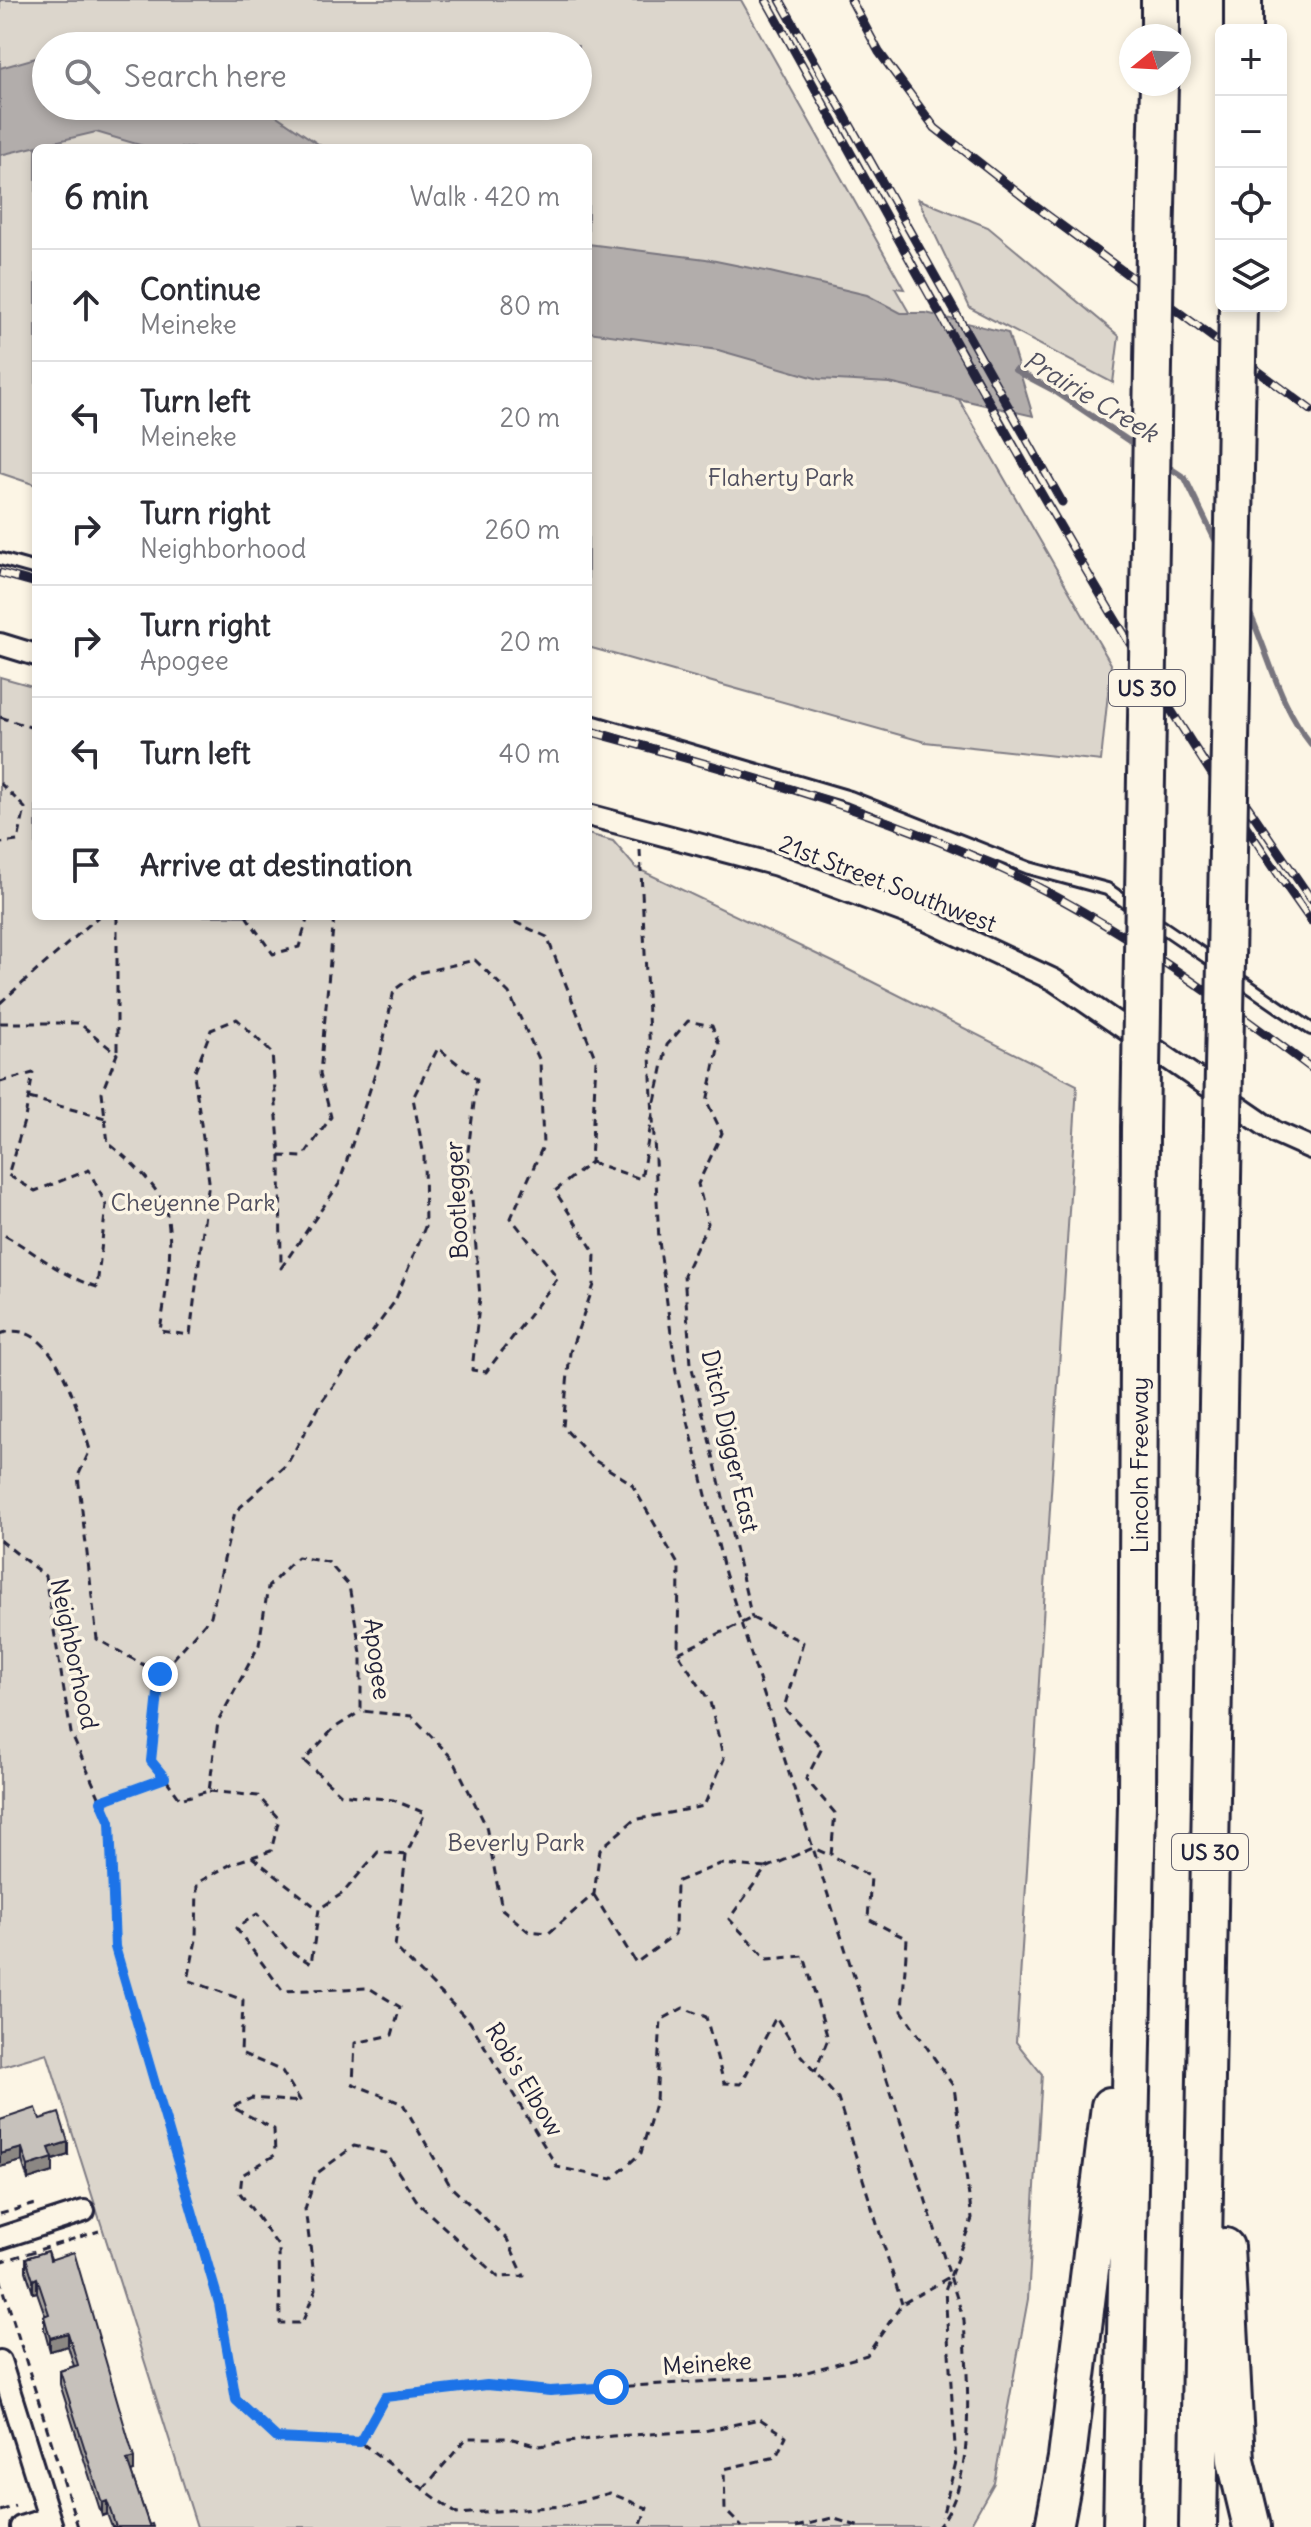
<!DOCTYPE html>
<meta charset="utf-8">
<style>
body{margin:0;font-family:Delius,sans-serif;background:#f2f2f3;color:#2b2b33}
.controls{position:absolute;right:24px;top:24px;display:grid;overflow:hidden;border-radius:12px;box-shadow:0 4px 12px #0003}
.controls button{width:72px;height:72px;display:grid;place-items:center;padding:0;border:0;border-bottom:2px solid #e1e1e2;background:#fff;color:#2b2b33;font:40px sans-serif}
.compass{position:absolute;left:1119px;top:24px;width:72px;height:72px;border-radius:50%;background:#fff;box-shadow:0 4px 12px #0003;rotate:252deg}
.stop{position:absolute;width:24px;height:24px;margin:-18px;border:6px solid #1a73e8;border-radius:50%;background:#fff}
.stop.end{background:#1a73e8;border-color:#fff;box-shadow:0 2px 8px #0008}
.list{margin:0;padding:0;list-style:none}
h2{display:flex;justify-content:space-between;align-items:center;height:104px;margin:0;padding:0 32px;font-size:34px}
h2 small{font-size:26px;font-weight:400;color:#7c7c81}
.list li{display:grid;grid-template-columns:52px 1fr auto;gap:24px;align-items:center;box-sizing:border-box;height:112px;padding:0 32px;border-top:2px solid #e1e1e2}
.list b{display:block;font-size:30px;white-space:nowrap}
.list p{margin:0;font-size:26px;white-space:nowrap;color:#7c7c81}
.list em{font-size:26px;font-style:normal;color:#7c7c81}
.icon{flex:none;width:44px;height:44px;fill:none;stroke:currentColor;stroke-width:2;stroke-linecap:round;stroke-linejoin:round}
.map{position:relative;flex:none;width:1311px;height:2527px;overflow:hidden}
.search{position:absolute;background:#fff;box-shadow:0 4px 12px #0003;left:32px;top:32px;width:560px;height:88px;display:flex;align-items:center;gap:20px;box-sizing:border-box;padding:0 28px;border-radius:44px;color:#7c7c81;font-size:30px}
.panel{position:absolute;background:#fff;box-shadow:0 4px 12px #0003;left:32px;top:144px;width:560px;height:776px;border-radius:12px}
.map>svg:first-child{display:block}
</style>
<div class="map">
<svg width="1311" height="2527" viewBox="0 0 1311 2527">
<rect width="100%" height="100%" fill="#fcf5e5"/>
<filter id="ink" filterUnits="userSpaceOnUse"><feTurbulence type="fractalNoise" baseFrequency=".0125" numOctaves="2"/><feDisplacementMap in="SourceGraphic" scale="16" xChannelSelector="R" yChannelSelector="G"/><feConvolveMatrix kernelMatrix="1 2 1 2 8 2 1 2 1" color-interpolation-filters="sRGB"/></filter>
<g filter="url(#ink)">
<path fill="#dcd6cc" stroke="#7f7c84" stroke-width="2" fill-rule="evenodd" d="M0,0H741L904,289L895,288L1111,664L1101,761L925,742L588,647V148H36V485L0,473ZM46,46H578V106H46Z
M918,199L988,227L1119,336L1113,383L970,308Z
M0,677L36,687V916H588V834L613,841L636,868L833,962L1077,1085L1016,2042L1042,2074L1028,2299L994,2483L969,2527H197L47,2053L0,2067Z"/>
<path fill="#b2adab" stroke="#78757e" stroke-width="2" d="M46,55V106H262L324,148H150L96,132L0,155V68Z
M588,244L706,259L770,272L867,295L901,313H926L1008,333L1033,416L889,383L819,379L718,350L588,332Z"/>
<g fill="none" stroke-linecap="round" stroke-linejoin="round">
<path stroke="#78757e" stroke-width="6" d="M1015,370L1053,390L1138,447
M1164,464L1185,478L1218,546
M1247,607C1269,653 1278,703 1311,744"/>
<defs>
<path id="service" d="M0,559L36,569
M588,720L850,797L1029,868L1107,889L1134,908
M1151,919L1217,964
M1234,976L1311,1029"/>
<path id="minor" d="M0,644L36,655
M588,815L777,865L926,920L1054,980L1275,1132L1311,1148
M0,2238L84,2211
M0,2361L52,2527
M21,2527L49,2518"/>
<path id="motorway" d="M1243,30V0
M1160,36V0
M1155,248L1159,84
M1225,2247L1236,2460L1252,2527
M1054,2527L1067,2458L1110,2106
M1122,2527L1137,1802L1140,1129
M1198,2527L1222,1178"/>
</defs>
<use href="#service" stroke="#22223b" stroke-width="16"/>
<use href="#minor" stroke="#22223b" stroke-width="26"/>
<use href="#motorway" stroke="#22223b" stroke-width="42"/>
<path stroke="#22223b" stroke-width="3" stroke-dasharray="8 6" stroke-linecap="butt" d="M0,717L36,729
M0,783L25,808L18,841L0,843
M640,850L659,1241L676,1372L725,1573L964,2320C967,2377 978,2481 938,2527
M117,916V1054
M246,916L273,954L299,947L308,916
M502,916L547,937L596,1060L591,1162L555,1191L595,1253L594,1285L570,1352L563,1427L594,1460L631,1483L679,1566L678,1653
M0,1003L99,916
M0,1023H79L117,1054L102,1092L108,1143C126,1157 157,1184 165,1208C176,1241 165,1297 160,1331L190,1335L209,1181L194,1074L211,1030L237,1019L272,1053L280,1156L303,1157L331,1117L320,1074L334,916
M0,1082L33,1073L25,1118L8,1175L35,1191L89,1170L106,1205L97,1287C60,1276 34,1250 0,1233
M29,1098L105,1118
M655,1102L667,1045L688,1021L712,1026L719,1044L707,1102L722,1133L698,1184L708,1223L684,1275L691,1364L752,1618
M591,1162L641,1179L653,1113
M0,1334C54,1313 79,1414 90,1450L78,1476L97,1639L160,1674L211,1616L235,1512L287,1464L323,1400L395,1301L425,1227L424,1156L413,1098L438,1048L477,1079L468,1151L480,1297L472,1370L486,1372L558,1278L511,1218L543,1146L540,1061L509,993L475,960L418,973L394,990L379,1062L339,1184L281,1268L280,1156
M0,1540L45,1576L71,1733L110,1822L115,1947L219,2303L236,2400L277,2438L360,2442L457,2514L562,2506L610,2493L647,2508L640,2527
M752,1618L803,1642L784,1708L822,1748L806,1779L835,1813L831,1855L871,1877L868,1919L907,1939L902,2011L954,2087L972,2219L945,2290L956,2462L942,2517
M678,1653L752,1618
M160,1675L151,1761L165,1778
M209,1791L258,1796L279,1819L271,1851L233,1863L197,1883L196,1940L188,1980L243,2000L241,2053L282,2071L301,2102L252,2098L232,2107L274,2129L275,2155L242,2175L240,2193L279,2247L280,2323H302L316,2289L305,2209L316,2174L354,2146L386,2153L419,2204L498,2277L524,2276L507,2239L451,2187L403,2104L353,2084L355,2043L392,2035L400,2007L369,1988L283,1991L236,1928L257,1914L287,1949L311,1964L319,1909L343,1893L378,1852L406,1855L425,1813L393,1800L341,1794L304,1761L333,1729L361,1711
M101,1801L165,1778L180,1799L209,1791L218,1722L259,1645L268,1587L297,1557L328,1562L349,1586L361,1653V1711L412,1716L453,1759L486,1826L502,1909L528,1931L549,1933L594,1894L600,1849L634,1820L704,1806L724,1759L710,1702L678,1653
M406,1855L395,1947L470,2022L557,2167L612,2179L641,2153L656,2100L661,2020L683,2008L706,2017L724,2083L741,2084L776,2017L797,2051L838,2099L902,2304
M252,1857L318,1909
M766,1868L813,1848L829,1855
M594,1895L636,1963L675,1934L676,1882L720,1864L766,1868L729,1919L767,1959L804,1956L828,2039L815,2072
M0,2214L39,2203
M0,2262L99,2231
M0,2278L78,2527
M360,2442L385,2397L487,2385L550,2391L793,2376L867,2355L902,2304L951,2276
M423,2489L467,2438H509L539,2446L612,2436L704,2431L760,2419L786,2436L776,2457L724,2469L725,2510L742,2527
M0,2511L15,2506
M796,2527L832,2518L860,2527"/>
<use href="#service" stroke="#fcf5e5" stroke-width="10"/>
<use href="#minor" stroke="#fcf5e5" stroke-width="20"/>
<use href="#motorway" stroke="#fcf5e5" stroke-width="36"/>
<defs>
<path id="rail" d="M766,0C940,311 1105,630 1311,921
M780,0L1062,502
M851,0L879,52L935,128L1031,203L1311,410
M0,573L36,583
M588,731C730,770 873,808 1006,871C1117,924 1214,995 1311,1068
M1223,770L1311,899"/>
</defs>
<use href="#rail" stroke="#22223b" stroke-width="9"/>
<use href="#rail" stroke="#fcf5e5" stroke-width="6" stroke-dasharray="18" stroke-linecap="butt"/>
<defs>
<path id="motorway-bridge" d="M1140,1129L1155,248
M1222,1178L1238,306"/>
</defs>
<use href="#motorway-bridge" stroke="#22223b" stroke-width="42" stroke-linecap="butt"/>
<use href="#motorway-bridge" stroke="#fcf5e5" stroke-width="36"/>
</g>
<path fill="#aaa6a1" stroke="#22223b" stroke-width="2" d="M40,2119L68,2155L53,2160V2172L28,2180L22,2161L0,2167Z
M48,2251L134,2471L131,2472L149,2525L153,2527H112L107,2514L102,2516L60,2384V2371L74,2366L68,2346L50,2351L44,2329V2316L45,2315L37,2292L33,2293L26,2271V2258Z"/>
<path fill="#8b8783" stroke="#22223b" stroke-width="2" d="M68,2142V2155L53,2160V2172L28,2180V2166L49,2148Z
M22,2148V2161L0,2167V2154Z
M37,2278V2292L33,2293V2280Z
M68,2333V2346L50,2351V2338Z
M134,2458V2471L127,2473V2460Z
M107,2501V2514L102,2516V2503Z"/>
<path fill="#c6c1bb" stroke="#22223b" stroke-width="2" d="M36,2108L40,2119L59,2113L68,2142L49,2148L53,2158L28,2166L22,2148L0,2154V2120Z
M48,2251L50,2260L74,2252L134,2458L127,2460L149,2525L152,2524L153,2527H116L107,2501L102,2503L60,2371L78,2365L68,2333L50,2338L44,2316L49,2314L37,2278L33,2280L26,2258Z"/>
</g>
<g fill="none" stroke-linecap="round" stroke-linejoin="round" filter="url(#ink)">
<path stroke="#1a73e8" stroke-width="10" d="M160,1674L151,1761L165,1778L101,1801L110,1822L115,1947L219,2303L236,2400L277,2438L360,2442L385,2397L487,2385L550,2391L611,2387"/>
</g>
<g text-anchor="middle" dominant-baseline="central" stroke-width="7" stroke-linejoin="round" paint-order="stroke">
<g fill="#fcf5e5" stroke="#63616e" stroke-width="2">
<rect x="1109" y="670" width="76" height="36" rx="6"/>
<rect x="1172" y="1834" width="76" height="36" rx="6"/>
</g>
<g font-size="22" font-weight="bold" fill="#22223b">
<text x="1147" y="688">US 30</text>
<text x="1210" y="1852">US 30</text>
</g>
<g font-size="24" fill="#504f5f" stroke="#fcf5e5">
<text x="781" y="477">Flaherty Park</text>
<text x="193" y="1202">Cheyenne Park</text>
<text x="516" y="1842">Beverly Park</text>
</g>
<g font-size="24" fill="#22223b" stroke="#fcf5e5">
<text transform="translate(888 883) rotate(21)">21st Street Southwest</text>
<text transform="translate(456 1200) rotate(-93)">Bootlegger</text>
<text transform="translate(731 1441) rotate(77)">Ditch Digger East</text>
<text transform="translate(1139 1465) rotate(-90)">Lincoln Freeway</text>
<text transform="translate(75 1654) rotate(78)">Neighborhood</text>
<text transform="translate(378 1659) rotate(83)">Apogee</text>
<text transform="translate(525 2079) rotate(59)">Rob's Elbow</text>
<text transform="translate(707 2363) rotate(-4)">Meineke</text>
</g>
<g font-size="26" font-style="italic" fill="#545362" stroke="#fcf5e5">
<text transform="translate(1091 396) rotate(31)">Prairie Creek</text>
</g>
</g>
</svg>
<div class="controls">
<button>+</button>
<button>−</button>
<button><svg class="icon" aria-label="locate" viewBox="0 0 24 24"><circle cx="12" cy="12" r="6"/><path d="M12 2v4M12 18v4M2 12h4M18 12h4"/></svg></button>
<button><svg class="icon" aria-label="layers" viewBox="0 0 24 24"><path d="M12 4l9 5-9 5-9-5zM3 14l9 5 9-5"/></svg></button>
</div>
<svg class="compass" viewBox="-18 -18 36 36"><path d="M0-13l5 13h-10z" fill="#e53935"/><path d="M0 13l5-13h-10z" fill="#7c7c81"/></svg>
<div class="stop" style="left:611px;top:2387px"></div>
<div class="stop end" style="left:160px;top:1674px"></div>
<div class="search"><svg class="icon" aria-label="search" viewBox="0 0 24 24"><circle cx="10" cy="10" r="6"/><path d="M15 15l6 6"/></svg>Search here</div>
<section class="panel">
<h2>6 min<small>Walk · 420 m</small></h2>
<ul class="list">
<li><svg class="icon" aria-label="ahead" viewBox="0 0 24 24"><path d="M12 20V5M6 11l6-6 6 6"/></svg><div><b>Continue</b><p>Meineke</p></div><em>80 m</em></li>
<li><svg class="icon" aria-label="left" viewBox="0 0 24 24"><path d="M17 20v-9H6M10 6l-5 5 5 5"/></svg><div><b>Turn left</b><p>Meineke</p></div><em>20 m</em></li>
<li><svg class="icon" aria-label="right" viewBox="0 0 24 24"><path d="M7 20v-9h11M14 6l5 5-5 5"/></svg><div><b>Turn right</b><p>Neighborhood</p></div><em>260 m</em></li>
<li><svg class="icon" aria-label="right" viewBox="0 0 24 24"><path d="M7 20v-9h11M14 6l5 5-5 5"/></svg><div><b>Turn right</b><p>Apogee</p></div><em>20 m</em></li>
<li><svg class="icon" aria-label="left" viewBox="0 0 24 24"><path d="M17 20v-9H6M10 6l-5 5 5 5"/></svg><div><b>Turn left</b></div><em>40 m</em></li>
<li><svg class="icon" aria-label="arrive" viewBox="0 0 24 24"><path d="M6 21V4h12l-3 4 3 4H6"/></svg><div><b>Arrive at destination</b></div></li>
</ul>
</section>
</div>
